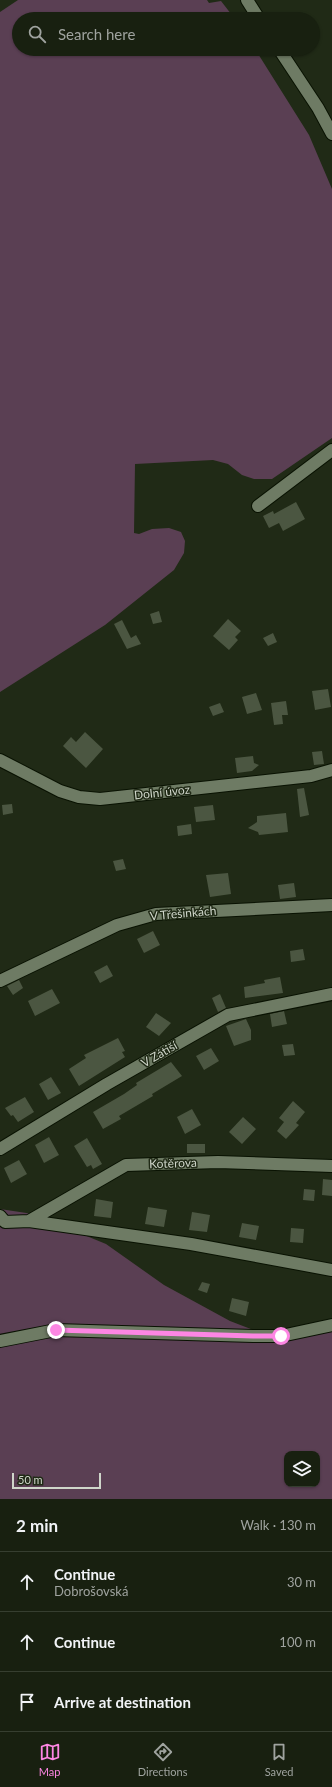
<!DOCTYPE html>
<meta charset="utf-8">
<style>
body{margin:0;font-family:Lato,sans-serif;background:#252d1e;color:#f1f3f6}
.controls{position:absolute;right:12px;bottom:12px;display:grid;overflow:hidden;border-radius:8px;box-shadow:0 1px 3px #0004}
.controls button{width:36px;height:36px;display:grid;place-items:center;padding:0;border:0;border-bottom:1px solid #363e30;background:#182010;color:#f1f3f6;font:20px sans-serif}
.scale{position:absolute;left:12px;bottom:10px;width:89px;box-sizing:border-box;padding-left:4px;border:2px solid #cfd6ca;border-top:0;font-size:11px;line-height:14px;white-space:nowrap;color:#cfd6ca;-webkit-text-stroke:3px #202a16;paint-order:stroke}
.stop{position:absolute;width:12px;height:12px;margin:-9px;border:3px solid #fd86e3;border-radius:50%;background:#fff}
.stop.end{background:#fd86e3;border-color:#fff;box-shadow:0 1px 4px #0008}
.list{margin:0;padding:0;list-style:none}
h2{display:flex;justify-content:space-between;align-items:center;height:52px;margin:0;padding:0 16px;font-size:17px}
h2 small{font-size:13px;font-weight:400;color:#9fa39f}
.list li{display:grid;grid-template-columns:26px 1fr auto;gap:12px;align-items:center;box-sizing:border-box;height:60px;padding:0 16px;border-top:1px solid #363e30}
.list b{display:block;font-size:15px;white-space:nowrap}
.list p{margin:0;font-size:13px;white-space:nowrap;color:#9fa39f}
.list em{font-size:13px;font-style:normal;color:#9fa39f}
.icon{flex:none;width:22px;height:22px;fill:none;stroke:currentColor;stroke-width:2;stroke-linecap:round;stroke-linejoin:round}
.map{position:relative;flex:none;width:332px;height:1499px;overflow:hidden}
.search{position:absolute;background:#182010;box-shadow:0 1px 3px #0004;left:12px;right:12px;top:12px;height:44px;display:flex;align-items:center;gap:10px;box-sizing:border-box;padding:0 14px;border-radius:22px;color:#9fa39f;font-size:15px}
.sheet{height:232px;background:#182010}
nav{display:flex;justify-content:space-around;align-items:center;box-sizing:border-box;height:56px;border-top:1px solid #363e30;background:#182010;font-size:11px;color:#9fa39f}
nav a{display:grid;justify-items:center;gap:2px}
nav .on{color:#fd86e3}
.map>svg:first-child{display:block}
</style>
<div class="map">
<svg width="332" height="1499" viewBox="0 0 332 1499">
<rect width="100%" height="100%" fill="#202a16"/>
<path fill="#5a3f53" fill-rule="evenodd" d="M18,0H207L209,3L221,1L235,19H19V49H255L309,135L332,189V438L272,479H254L242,475L228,464L213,460L135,464L134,533L139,534L152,529L169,528L181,532L185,541L184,553L174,570L105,625L0,692V12Z
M0,1209L33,1214L106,1244L164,1285L230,1321L261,1333L332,1327V1499H0ZM287,1454H317V1484H287Z"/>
<path fill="#4b5641" d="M296,502L305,519L283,531L279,523L269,528L263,516L273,511L274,514Z
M159,611L162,622L153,624L150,614Z
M228,619L241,631L235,637L238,640L229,650L213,636Z
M122,620L131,638L136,635L141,644L127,649L114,624Z
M273,633L277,642L268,646L263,638Z
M328,689L331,707L315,710L312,691Z
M256,693L262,710L247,714L242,697Z
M286,701L288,715H282L283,724L274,725L271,703Z
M220,703L224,712L213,716L209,707Z
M85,732L103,749L86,768L63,746L71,737L76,742Z
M322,751L324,764L314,765L312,752Z
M253,756L254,763L259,765L252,771L237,773L235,758Z
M304,788L309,815L300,817L297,789Z
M12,804L13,813L3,815L2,805Z
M213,805L215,820L196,822L194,807Z
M286,813L288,832L259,835L258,832L248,828L257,822V816Z
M191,824L192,834L178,836L177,826Z
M123,859L126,869L116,871L113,861Z
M228,873L231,894L210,897L206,875Z
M294,883L296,897L280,899L278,885Z
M153,931L160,945L144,953L137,939Z
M303,949L305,960L291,962L290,951Z
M107,965L113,976L100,983L94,972Z
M280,977L283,993L245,998L244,987L265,983L264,980Z
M19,980L23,988L13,995L7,986Z
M52,989L60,1003L35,1016L28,1001Z
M220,994L226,1008L218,1012L212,998Z
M284,1011L287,1024L272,1027L270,1014Z
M156,1013L171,1023L159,1036L146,1027Z
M246,1019L251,1030V1040L234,1046L226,1026Z
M118,1038L125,1051L122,1052L125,1057L79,1086L69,1069L86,1058L84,1055Z
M293,1044L295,1055L284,1056L282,1045Z
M211,1048L219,1061L204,1070L196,1056Z
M171,1062L182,1076L152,1094L153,1096L119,1116L121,1119L103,1129L93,1112L124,1094L137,1085L136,1083Z
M51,1077L61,1093L48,1100L39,1084Z
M25,1097L34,1112L18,1122L13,1115L11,1116L5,1108Z
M293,1101L305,1112L296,1123L299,1125L286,1139L277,1131L284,1122L279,1118Z
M192,1109L201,1125L185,1134L177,1117Z
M243,1117L256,1129L242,1144L229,1132Z
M49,1137L59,1155L44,1163L35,1145Z
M87,1138L102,1164L93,1169L91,1165L87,1167L74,1146Z
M187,1144H205V1153H187Z
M19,1160L27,1174L11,1183L4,1168Z
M323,1179L332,1180V1196L322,1195Z
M304,1189L315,1190L314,1201L303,1200Z
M96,1199L113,1202L111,1218L94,1216Z
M148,1207L167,1210L164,1227L145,1224Z
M192,1212L210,1215L207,1232L189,1230Z
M242,1223L259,1226L256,1240L239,1237Z
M291,1228L304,1229L303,1243L290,1242Z
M202,1282L210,1284L207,1293L198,1290Z
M232,1298L249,1302L246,1316L229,1311Z"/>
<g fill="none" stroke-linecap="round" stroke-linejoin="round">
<defs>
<path id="minor" d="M247,0L259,19
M279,49L318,108L332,134
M258,506L332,450
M0,760L60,791L79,797L100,799L311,776L332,770
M0,981L117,925L156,914L332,905
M0,1149L107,1084L228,1015L332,994
M0,1216L5,1222L29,1221L191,1244L332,1270
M29,1221L126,1165L218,1162L332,1166
M0,1341L56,1330L253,1336H281L332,1325"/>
</defs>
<use href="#minor" stroke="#091202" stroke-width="14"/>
<use href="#minor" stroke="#6e7b64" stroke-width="12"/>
</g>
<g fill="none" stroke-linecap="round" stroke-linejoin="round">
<path stroke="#fd86e3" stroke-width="5" d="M56,1330L253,1336H281"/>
</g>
<g text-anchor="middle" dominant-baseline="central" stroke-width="3" stroke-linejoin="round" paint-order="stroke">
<g font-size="12" fill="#cfd6ca" stroke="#202a16">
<text transform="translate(162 792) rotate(-6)">Dolní úvoz</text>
<text transform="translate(183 913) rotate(-5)">V Třešinkách</text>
<text transform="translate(159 1054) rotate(-30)">V Zátiší</text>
<text transform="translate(173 1163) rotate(-2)">Kotěrova</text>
</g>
</g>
</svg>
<div class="controls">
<button><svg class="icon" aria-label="layers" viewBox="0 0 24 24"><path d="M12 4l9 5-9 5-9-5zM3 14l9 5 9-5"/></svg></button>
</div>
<div class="scale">50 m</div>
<div class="stop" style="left:281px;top:1336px"></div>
<div class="stop end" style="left:56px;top:1330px"></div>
<div class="search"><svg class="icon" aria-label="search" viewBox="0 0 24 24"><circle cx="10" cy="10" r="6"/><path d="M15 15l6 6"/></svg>Search here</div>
</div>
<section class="sheet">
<h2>2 min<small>Walk · 130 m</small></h2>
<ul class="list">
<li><svg class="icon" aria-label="ahead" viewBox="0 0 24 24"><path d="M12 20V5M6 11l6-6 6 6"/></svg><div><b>Continue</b><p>Dobrošovská</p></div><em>30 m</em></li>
<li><svg class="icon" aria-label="ahead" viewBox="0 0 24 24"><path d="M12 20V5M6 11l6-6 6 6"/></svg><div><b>Continue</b></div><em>100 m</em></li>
<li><svg class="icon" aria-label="arrive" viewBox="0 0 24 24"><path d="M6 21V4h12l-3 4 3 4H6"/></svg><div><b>Arrive at destination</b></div></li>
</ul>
</section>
<nav>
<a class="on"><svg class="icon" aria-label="map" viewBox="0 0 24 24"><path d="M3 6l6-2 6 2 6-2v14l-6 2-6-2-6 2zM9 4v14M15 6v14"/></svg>Map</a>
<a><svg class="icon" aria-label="directions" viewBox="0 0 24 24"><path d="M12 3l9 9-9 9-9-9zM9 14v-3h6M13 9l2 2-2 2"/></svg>Directions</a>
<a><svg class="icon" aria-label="saved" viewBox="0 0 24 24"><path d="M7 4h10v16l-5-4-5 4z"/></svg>Saved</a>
</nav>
